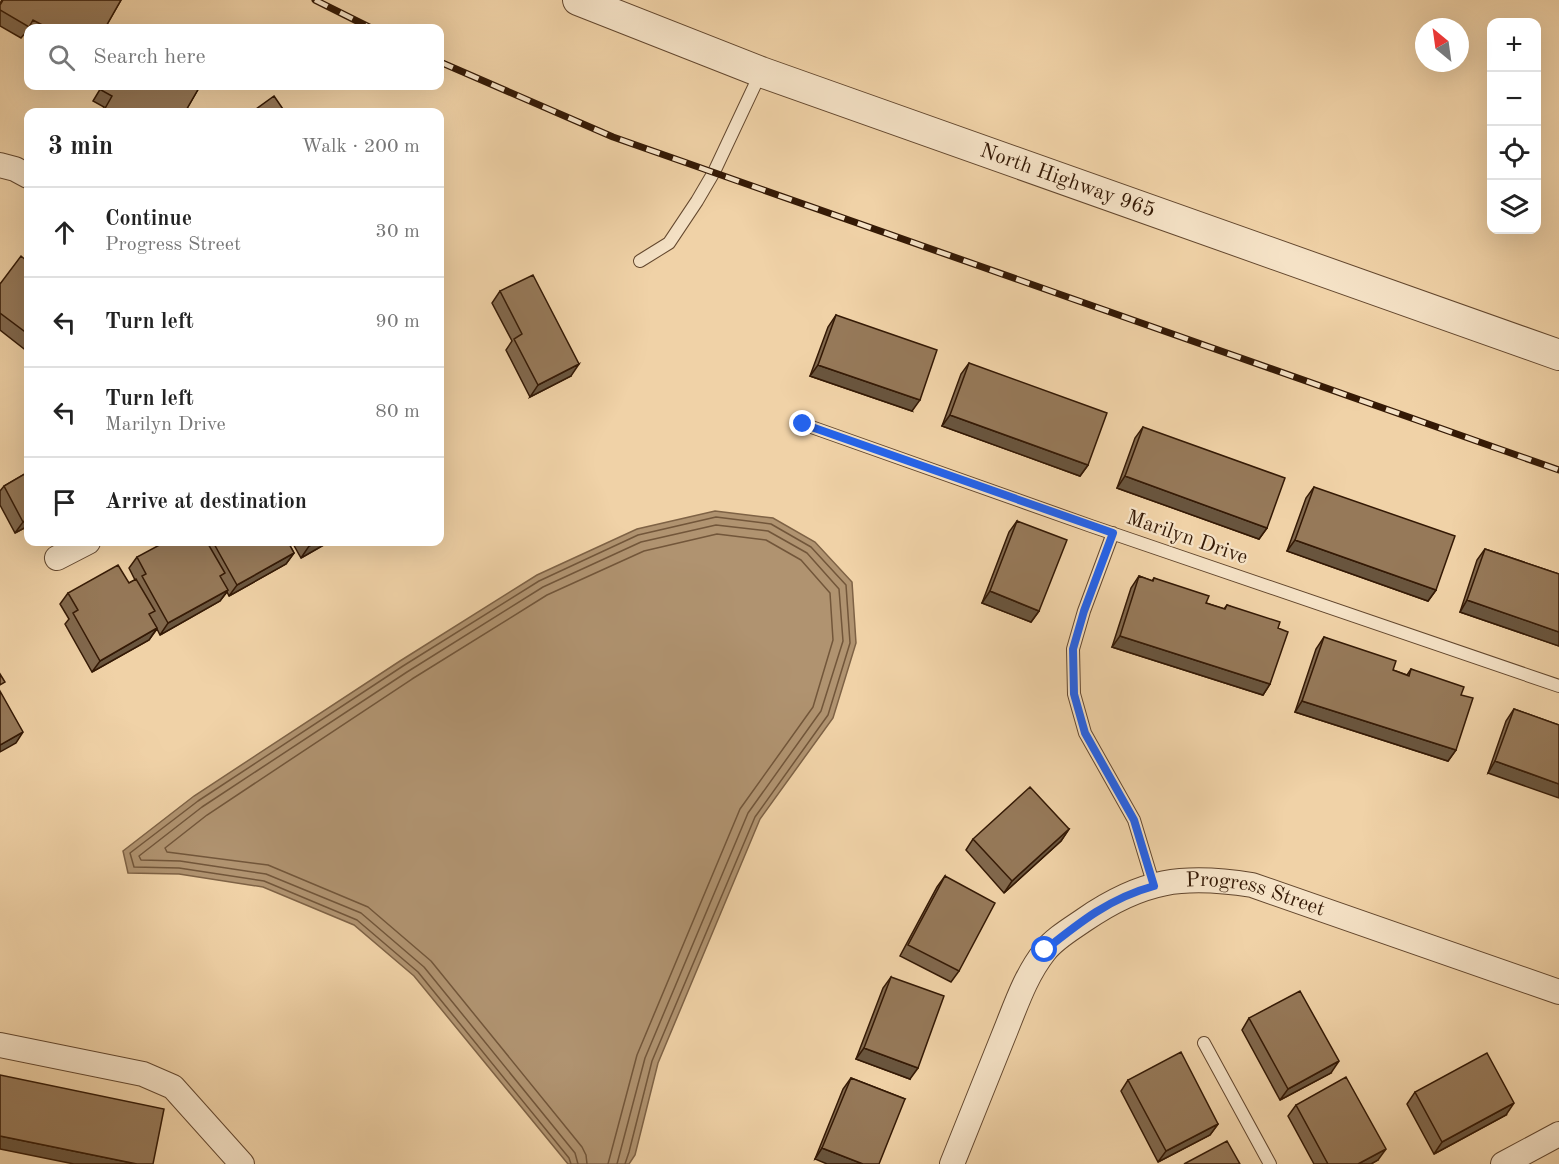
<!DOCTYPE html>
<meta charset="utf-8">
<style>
body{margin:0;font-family:"Old Standard TT",serif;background:#f6f6f6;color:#222}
.controls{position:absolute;right:18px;top:18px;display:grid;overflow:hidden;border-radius:12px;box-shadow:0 6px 24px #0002}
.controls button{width:54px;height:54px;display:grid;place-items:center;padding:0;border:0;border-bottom:2px solid #e0e0e0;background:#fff;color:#222;font:30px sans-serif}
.compass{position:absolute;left:1415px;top:18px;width:54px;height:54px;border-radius:50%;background:#fff;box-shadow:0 6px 24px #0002;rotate:331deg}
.stop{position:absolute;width:18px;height:18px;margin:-14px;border:4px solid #2563eb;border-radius:50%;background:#fff}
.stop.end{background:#2563eb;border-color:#fff;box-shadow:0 2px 6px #0008}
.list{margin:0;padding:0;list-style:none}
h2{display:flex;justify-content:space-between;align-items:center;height:78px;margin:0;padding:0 24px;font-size:26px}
h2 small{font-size:20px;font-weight:400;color:#767676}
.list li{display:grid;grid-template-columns:39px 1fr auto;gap:18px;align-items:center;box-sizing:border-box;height:90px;padding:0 24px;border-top:2px solid #e0e0e0}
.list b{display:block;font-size:22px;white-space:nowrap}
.list p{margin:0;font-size:20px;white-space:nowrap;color:#767676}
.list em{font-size:20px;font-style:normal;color:#767676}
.icon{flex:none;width:33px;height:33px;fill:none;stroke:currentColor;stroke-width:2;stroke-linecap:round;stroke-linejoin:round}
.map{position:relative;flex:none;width:1559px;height:1164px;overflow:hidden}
.search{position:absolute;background:#fff;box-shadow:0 6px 24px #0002;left:24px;top:24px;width:420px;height:66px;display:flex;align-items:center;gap:15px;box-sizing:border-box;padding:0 21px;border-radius:12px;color:#767676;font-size:22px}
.panel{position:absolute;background:#fff;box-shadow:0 6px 24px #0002;left:24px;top:108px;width:420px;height:438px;border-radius:12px}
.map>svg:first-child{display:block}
</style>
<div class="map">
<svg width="1559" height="1164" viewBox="0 0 1559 1164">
<rect width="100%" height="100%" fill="#f0d2a7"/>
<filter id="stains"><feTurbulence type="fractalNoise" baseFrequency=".00333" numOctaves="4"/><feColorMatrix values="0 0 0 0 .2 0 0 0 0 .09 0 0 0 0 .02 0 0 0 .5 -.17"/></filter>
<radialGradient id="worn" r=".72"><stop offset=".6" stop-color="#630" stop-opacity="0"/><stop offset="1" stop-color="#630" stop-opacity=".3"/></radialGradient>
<path fill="#b09370" stroke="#7e6245" stroke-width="1.5" d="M715,511L773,518L815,542L852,582L856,643L833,718L760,819L658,1063L635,1155L629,1164H568L414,976L354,925L263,887L179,874L128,873L123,851L194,796L400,661L537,575L637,529Z"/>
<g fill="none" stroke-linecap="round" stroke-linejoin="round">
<path stroke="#72563a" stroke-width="1.5" d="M571,1164L569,1158L418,972L357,920L264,881L179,868L134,867L130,853L198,801L403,666L539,581L638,535L716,517L771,524L811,547L846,585L850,643L828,715L755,817L652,1061L629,1152L625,1164
M578,1164L575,1153L424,967L361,913L266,874L180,861L141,860L139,856L202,807L407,672L543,587L641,542L716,525L768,531L807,553L839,589L843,641L821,711L748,813L645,1058L617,1164
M587,1164L586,1155L582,1147L431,961L368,907L268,865L167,852L165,848L207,815L412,679L547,595L644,551L717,534L766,540L801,560L830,593L833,640L813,707L740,809L637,1055L608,1164"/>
<defs>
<path id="service" d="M640,261L669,243L697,201L714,172L761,72
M803,424L1091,526L1559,686
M1113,533L1084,611L1073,649L1074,694L1085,733L1134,820L1154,886
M1204,1043L1270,1164"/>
<g id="minor">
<path d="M0,165L15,169L28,176"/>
<path d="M57,558L88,542"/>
<path d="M0,1045L143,1074L173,1087L242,1164"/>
<path id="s1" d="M952,1164C969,1122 986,1079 1003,1037C1015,1008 1025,976 1045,951C1054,939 1071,929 1084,920C1142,880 1183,874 1252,885L1559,992"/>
<path d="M1503,1164L1559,1134"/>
</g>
<g id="tertiary">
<path id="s2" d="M578,0L761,72L1559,355"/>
</g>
</defs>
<use href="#service" stroke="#63472e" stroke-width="14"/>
<use href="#minor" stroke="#63472e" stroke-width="26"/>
<use href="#tertiary" stroke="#63472e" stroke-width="32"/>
<use href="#service" stroke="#f5e2c6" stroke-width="12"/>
<use href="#minor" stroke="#f5e2c6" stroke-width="24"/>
<use href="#tertiary" stroke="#f5e2c6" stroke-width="30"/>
<defs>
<path id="rail" d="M315,0L371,28
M440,62L613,137L1559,470"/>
</defs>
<use href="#rail" stroke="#341905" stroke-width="7"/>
<use href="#rail" stroke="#f5e2c6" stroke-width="4.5" stroke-dasharray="14" stroke-linecap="butt"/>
</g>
<path fill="#81684d" stroke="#341905" stroke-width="1.5" d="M2,0H121L105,28H28V33L26,32L21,38L0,26V3Z
M102,86H200L185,112H101L104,107L93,101Z
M28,262V352L0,330V284Z
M500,291L571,376L530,397L506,350L512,341L492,303Z
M836,315L912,411L810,376L828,327Z
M969,363L1088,465L1080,476L942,426L961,374Z
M1143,427L1267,528L1259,539L1117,488L1135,438Z
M28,472V526L15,533L0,505V491L4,486Z
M1314,487L1436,590L1428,601L1287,551L1306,498Z
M1017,521L1039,611L1031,622L982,603L1009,532Z
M203,542H288L294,553L286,564L229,596L227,592L220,601L160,635L157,629L149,640L92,672L65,624L69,619L60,604L68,593L129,583L135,580L129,568L137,557L199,544Z
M292,542H329L301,558Z
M1485,549L1559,574V646L1460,612L1477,560Z
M1139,576L1152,581L1154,578L1206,603L1224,609L1227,605L1278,628L1270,684L1263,695L1112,647L1131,588Z
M1324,637L1393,670L1407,675L1411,669L1461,695L1456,750L1448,761L1295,712L1316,649Z
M1514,709L1559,725L1488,773L1506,721Z
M1069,829L1061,841L1004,893L966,850L973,839Z
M945,876L959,971L951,982L900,956L937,887Z
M891,977L910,1079L856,1059L883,988Z
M1249,1018L1331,1073L1280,1100L1242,1030Z
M851,1078L905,1099L815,1159L843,1089Z
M1128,1080L1218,1124L1210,1135L1158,1162L1121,1091Z
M1415,1092L1506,1115L1434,1154L1407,1104Z
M1296,1105L1378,1160L1371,1164H1314L1288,1116Z"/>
<path fill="#69553e" stroke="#341905" stroke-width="1.5" d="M579,364L571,376L530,397L538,385Z
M818,365L920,400L912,411L810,376Z
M950,415L1088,465L1080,476L942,426Z
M1125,476L1267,528L1259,539L1117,488Z
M28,519V526L15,533L23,522Z
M1295,540L1436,590L1428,601L1287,551Z
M318,542H329L301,558L309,546Z
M294,553L286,564L229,596L237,585Z
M228,590L220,601L160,635L168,623Z
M990,591L1039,611L1031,622L982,603Z
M1467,600L1559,632V646L1460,612Z
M157,628L149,640L92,672L100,661Z
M1120,636L1270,684L1263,695L1112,647Z
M1302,701L1456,750L1448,761L1295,712Z
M23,732L16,743L0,752V745Z
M1495,761L1559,784V798L1488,773Z
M1069,829L1061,841L1004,893L1012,881Z
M864,1048L918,1068L910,1079L856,1059Z
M1339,1061L1331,1073L1280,1100L1288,1089Z
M1514,1103L1506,1115L1434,1154L1442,1142Z
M1218,1124L1210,1135L1158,1162L1166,1151Z
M0,1136L137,1164H74L0,1149Z
M822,1148L863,1164H827L815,1159Z
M1386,1149L1378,1160L1371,1164H1358Z"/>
<path fill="#967959" stroke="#341905" stroke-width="1.5" d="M3,0H121L105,28H48L33,20L29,27L0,10V5Z
M104,86H200L185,112H103L112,96L101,90Z
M274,96L285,112H252Z
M21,256L28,262V334L0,313V284Z
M533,275L579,364L538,385L514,339L522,334L500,291Z
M836,315L937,350L920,400L818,365Z
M969,363L1107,413L1088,465L950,415Z
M1143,427L1285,478L1267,528L1125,476Z
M28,472V519L23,522L4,486Z
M1314,487L1455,536L1436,590L1295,540Z
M1017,521L1067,540L1039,611L990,591Z
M165,542H198L199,544L203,542H207L225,573L220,576L228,590L168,623L142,576L146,574L137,557Z
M213,542H288L294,553L237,585Z
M306,542H318L309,546Z
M1485,549L1559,574V632L1467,600Z
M118,565L129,583L136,579L155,611L149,614L157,628L100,661L73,613L78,610L68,593Z
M1139,576L1153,581L1154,578L1209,596L1206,603L1225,609L1227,605L1280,622L1278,628L1288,632L1270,684L1120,636Z
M1324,637L1396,661L1393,670L1409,676L1411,669L1464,687L1461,695L1473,698L1456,750L1302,701Z
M0,674L5,682L0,685Z
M0,691L23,732L0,745Z
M1514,709L1559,725V784L1495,761Z
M1030,787L1069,829L1012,881L973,839Z
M945,876L995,903L959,971L908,945Z
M891,977L944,996L918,1068L864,1048Z
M1300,991L1339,1061L1288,1089L1249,1018Z
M1181,1052L1218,1124L1166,1151L1128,1080Z
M1487,1053L1514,1103L1442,1142L1415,1092Z
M0,1075L164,1109L153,1164H137L0,1136Z
M1346,1077L1386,1149L1358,1164H1328L1296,1105Z
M851,1078L905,1099L879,1164H863L822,1148Z
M1227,1141L1240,1164H1184Z"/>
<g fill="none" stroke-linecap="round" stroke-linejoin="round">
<path stroke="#2563eb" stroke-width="8" d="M803,424L1113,533L1084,611L1073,649L1074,694L1085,733L1134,820L1154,886C1110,898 1080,922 1045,950"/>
</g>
<g text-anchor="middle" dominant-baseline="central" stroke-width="4.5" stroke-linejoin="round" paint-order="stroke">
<g font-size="21" fill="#341905" stroke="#f5e2c6">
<text stroke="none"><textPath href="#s2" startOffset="522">North Highway 965</textPath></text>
<text transform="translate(1187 538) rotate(19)">Marilyn Drive</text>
<text stroke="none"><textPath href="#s1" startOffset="465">Progress Street</textPath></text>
</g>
</g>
<rect width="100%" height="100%" filter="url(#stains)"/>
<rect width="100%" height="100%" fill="url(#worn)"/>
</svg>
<div class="controls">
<button>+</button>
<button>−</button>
<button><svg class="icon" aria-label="locate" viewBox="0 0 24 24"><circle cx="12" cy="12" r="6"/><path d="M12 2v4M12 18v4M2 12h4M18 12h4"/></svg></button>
<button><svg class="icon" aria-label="layers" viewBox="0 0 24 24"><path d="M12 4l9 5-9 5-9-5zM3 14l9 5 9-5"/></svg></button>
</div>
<svg class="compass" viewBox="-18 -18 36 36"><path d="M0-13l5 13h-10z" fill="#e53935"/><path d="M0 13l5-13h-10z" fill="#767676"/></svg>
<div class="stop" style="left:1045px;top:950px"></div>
<div class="stop end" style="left:803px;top:424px"></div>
<div class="search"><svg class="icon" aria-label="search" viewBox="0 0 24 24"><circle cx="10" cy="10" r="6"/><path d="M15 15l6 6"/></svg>Search here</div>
<section class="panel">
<h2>3 min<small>Walk · 200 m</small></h2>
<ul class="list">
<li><svg class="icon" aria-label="ahead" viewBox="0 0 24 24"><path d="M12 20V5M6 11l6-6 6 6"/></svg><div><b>Continue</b><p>Progress Street</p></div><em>30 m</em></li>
<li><svg class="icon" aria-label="left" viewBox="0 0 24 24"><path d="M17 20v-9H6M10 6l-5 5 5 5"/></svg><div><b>Turn left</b></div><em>90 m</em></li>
<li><svg class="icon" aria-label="left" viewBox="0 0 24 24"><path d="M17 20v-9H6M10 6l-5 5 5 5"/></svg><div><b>Turn left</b><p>Marilyn Drive</p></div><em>80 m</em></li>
<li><svg class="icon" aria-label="arrive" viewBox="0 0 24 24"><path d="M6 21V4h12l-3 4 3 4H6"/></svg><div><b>Arrive at destination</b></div></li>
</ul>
</section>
</div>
